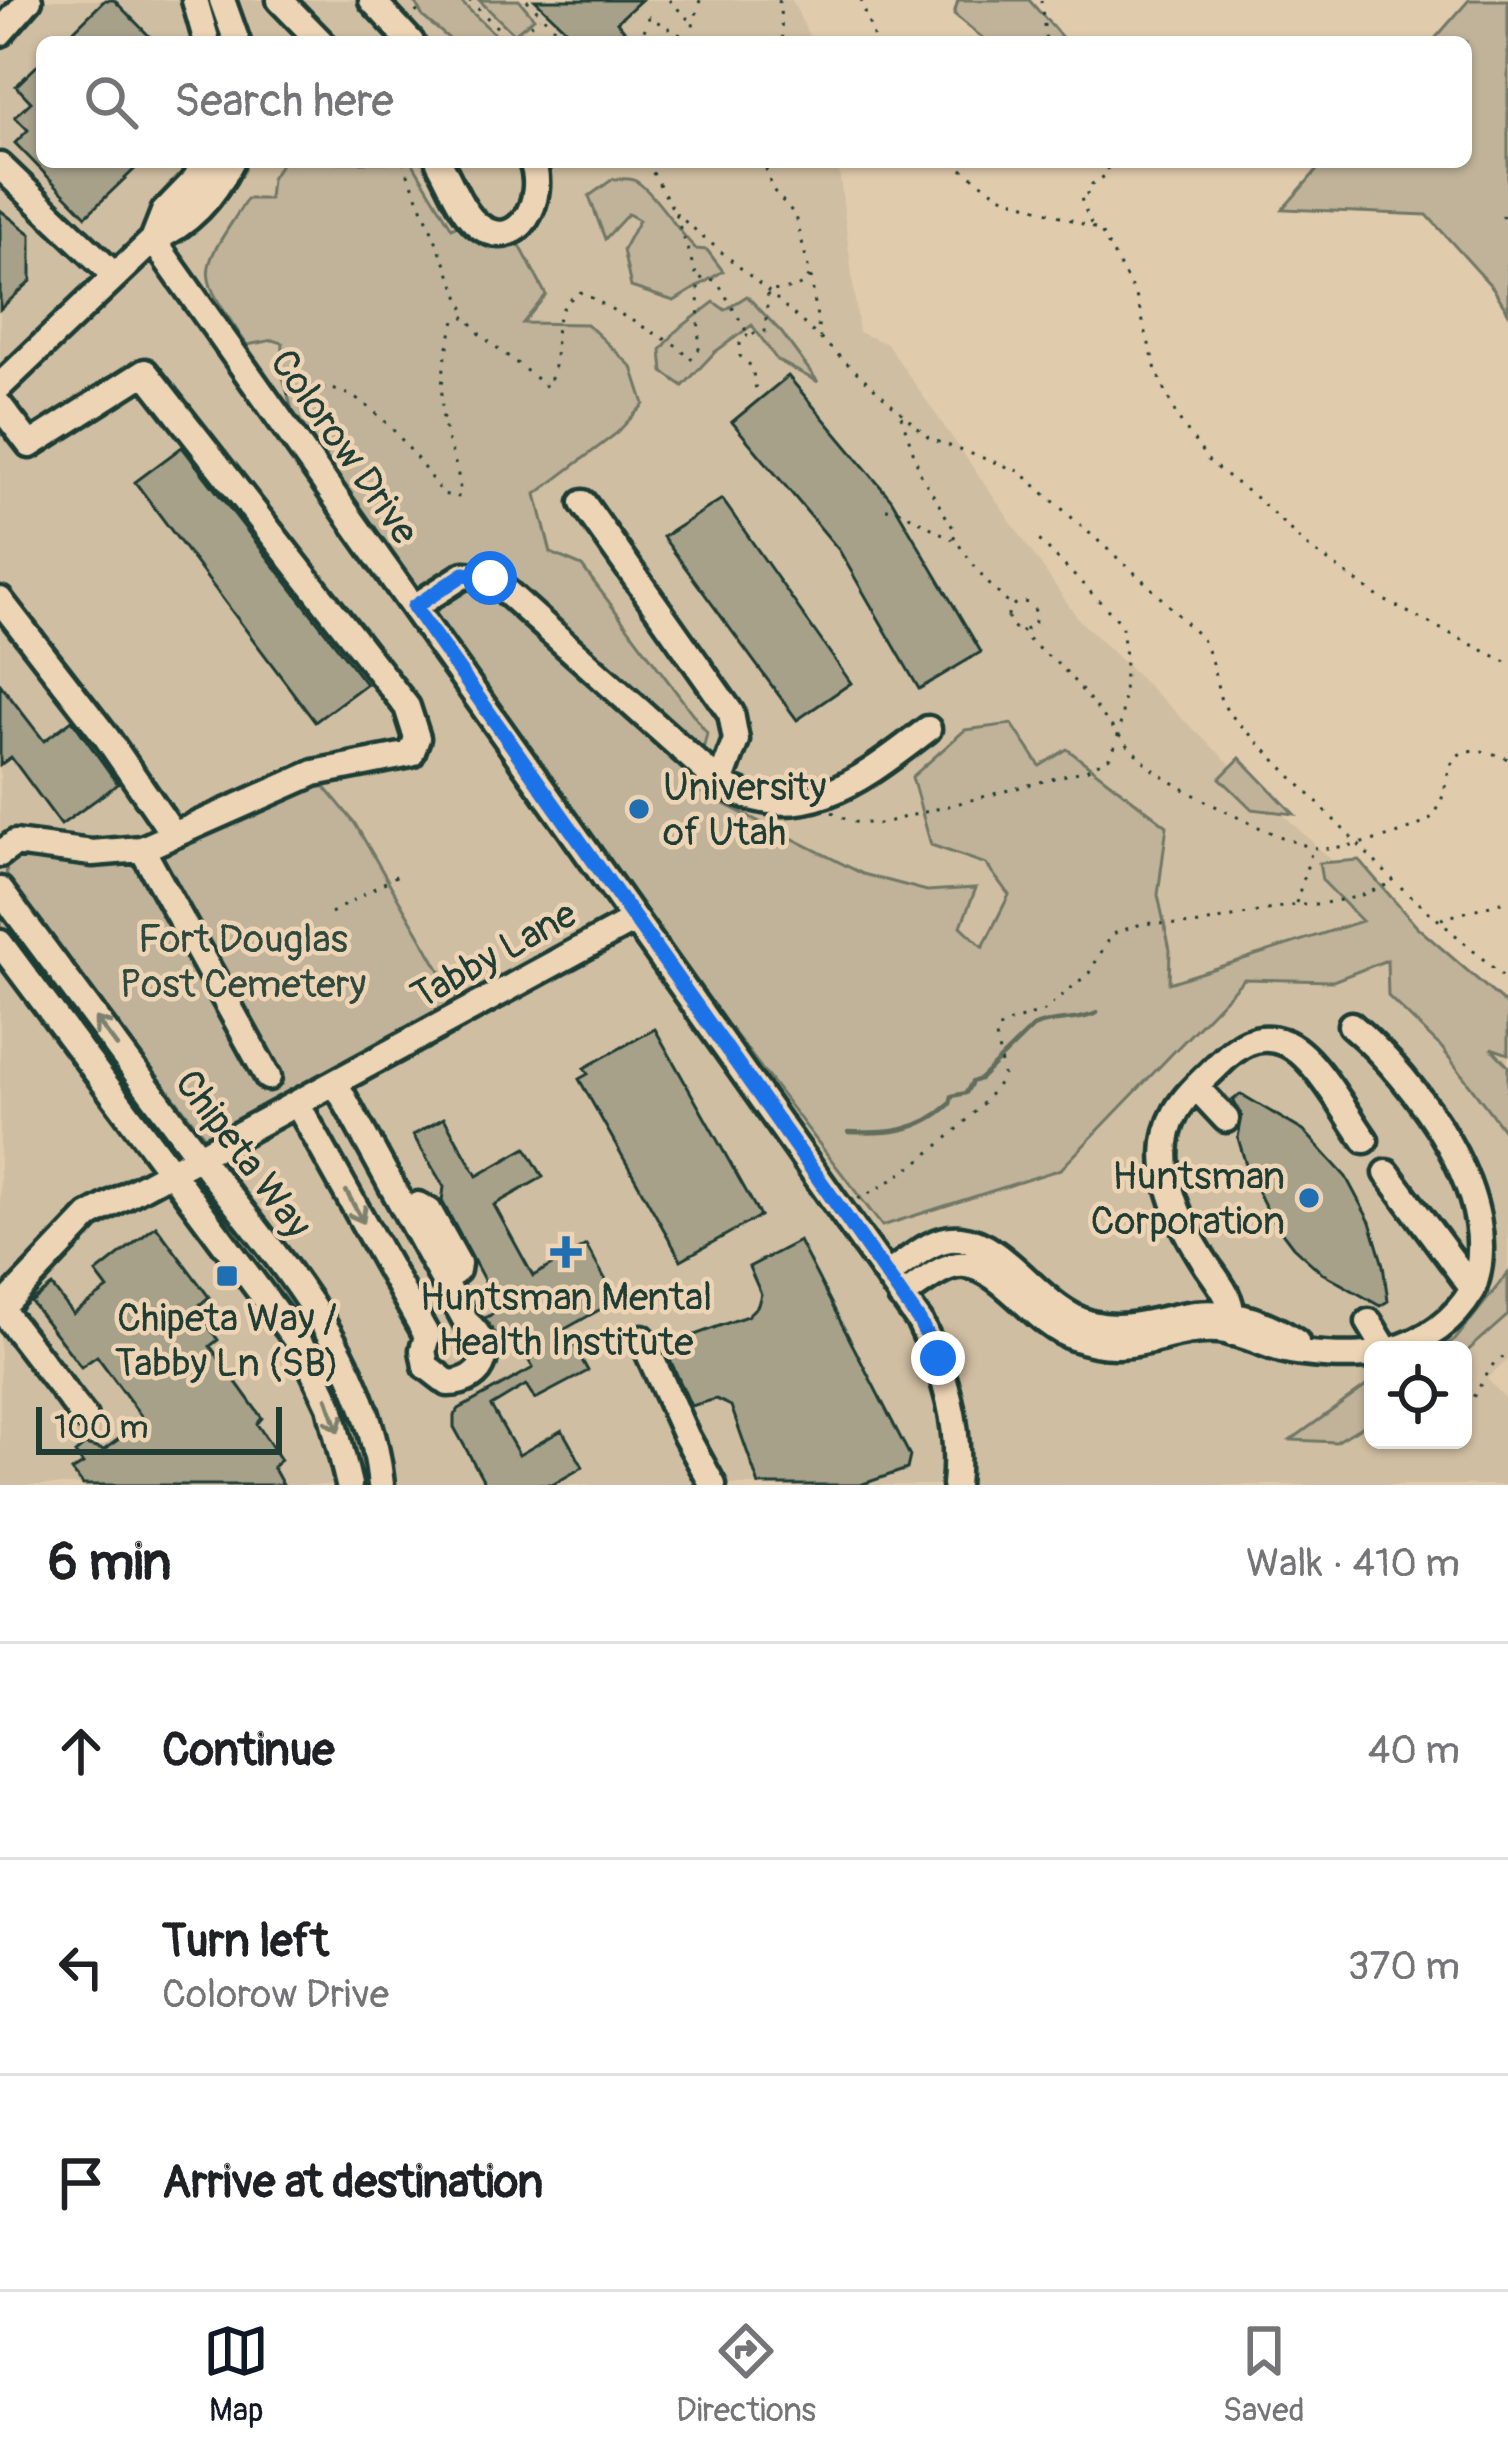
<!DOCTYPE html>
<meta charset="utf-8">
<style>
body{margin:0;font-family:Pangolin,sans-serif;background:#f6f6f6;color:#202124}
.controls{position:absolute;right:36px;bottom:36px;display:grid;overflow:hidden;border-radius:18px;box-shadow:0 3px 9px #0004}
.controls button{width:108px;height:108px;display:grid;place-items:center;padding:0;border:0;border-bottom:3px solid #e0e0e0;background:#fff;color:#202124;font:60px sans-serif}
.scale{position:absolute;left:36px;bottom:30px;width:246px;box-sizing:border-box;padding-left:12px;border:6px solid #1f3d34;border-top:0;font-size:33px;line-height:42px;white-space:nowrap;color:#1f3d34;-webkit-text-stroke:9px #edd4b5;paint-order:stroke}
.stop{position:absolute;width:36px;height:36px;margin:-27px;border:9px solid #1a73e8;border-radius:50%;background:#fff}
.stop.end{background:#1a73e8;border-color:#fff;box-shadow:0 3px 12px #0008}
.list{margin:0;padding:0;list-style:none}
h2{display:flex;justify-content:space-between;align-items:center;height:156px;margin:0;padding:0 48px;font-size:51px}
h2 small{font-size:39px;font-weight:400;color:#757577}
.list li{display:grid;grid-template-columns:78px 1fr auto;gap:36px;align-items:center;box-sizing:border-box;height:216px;padding:0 48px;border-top:3px solid #e0e0e0}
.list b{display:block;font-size:45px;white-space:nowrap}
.list p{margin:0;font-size:39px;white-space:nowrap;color:#757577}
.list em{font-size:39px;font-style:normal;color:#757577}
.icon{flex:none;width:66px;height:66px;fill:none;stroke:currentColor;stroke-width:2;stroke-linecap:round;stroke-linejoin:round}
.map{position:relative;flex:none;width:1508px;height:1485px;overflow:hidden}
.search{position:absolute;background:#fff;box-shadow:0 3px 9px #0004;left:36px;right:36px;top:36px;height:132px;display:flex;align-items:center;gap:30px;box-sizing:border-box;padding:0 42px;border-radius:18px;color:#757577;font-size:45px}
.sheet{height:804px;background:#fff}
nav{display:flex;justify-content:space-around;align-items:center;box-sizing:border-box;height:168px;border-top:3px solid #e0e0e0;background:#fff;font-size:33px;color:#757577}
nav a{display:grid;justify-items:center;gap:6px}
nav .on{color:#111827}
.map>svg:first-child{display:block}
</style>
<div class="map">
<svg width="1508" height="1485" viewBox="0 0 1508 1485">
<rect width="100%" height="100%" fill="#e1cbad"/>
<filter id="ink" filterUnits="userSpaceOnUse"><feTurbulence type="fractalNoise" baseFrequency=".00833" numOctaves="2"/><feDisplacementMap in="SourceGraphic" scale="24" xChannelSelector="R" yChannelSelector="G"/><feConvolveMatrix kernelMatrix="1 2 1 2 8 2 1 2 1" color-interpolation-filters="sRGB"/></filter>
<g filter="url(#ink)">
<path fill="#d0bea2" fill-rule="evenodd" d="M0,0H792L812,42H42V162H838L859,332L887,344L1080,621L1476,998L1508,1037V1360L1487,1379L1508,1401V1485H0ZM1373,1350H1463V1440H1373Z"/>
<path fill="#c0b399" stroke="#707866" stroke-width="3" d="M414,0H459L503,42H453L423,17Z
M479,0H519L534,18L514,34Z
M958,0H1029L1066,42H987L954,14Z
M1469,0H1508V312L1493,288L1427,215L1283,209L1324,162H1466V42H1432Z
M282,162H412L452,228L460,223L514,234L546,295L523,323L587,324L632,367L644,404L617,433L536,494L551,553L582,566L707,733L694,789L863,874L927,891L976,888L961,926L983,947L1009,895L986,864L931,845L912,777L965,730L1012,724L1040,766L1067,749L1167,826L1158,895L1170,950L1169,983L1362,921L1322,880L1319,863L1359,860L1417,927L1508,1006V1054L1491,1048L1508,1066V1136L1442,1048L1388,996L1387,960L1333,981L1244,979L1061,1169L882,1226L729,1026L293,414L282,373L283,343L273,340L247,345C194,267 197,277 247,199H269L271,179Z
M613,179C620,179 627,178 634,180C651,188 679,233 696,249L707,250L723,271L674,301L631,287L623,250L639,220L628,214L605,239L589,196Z
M747,296L782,333L818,382L777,360L752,325L715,352L683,386L663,372L661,350L676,331L714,302L725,310Z
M1240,758L1294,814L1252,809L1220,778Z
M320,781L354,822L457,1000L206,1138L17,897C7,881 0,869 15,854L76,862Z
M0,907L173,1142L170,1146L164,1145L0,928Z
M211,1197L216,1198C284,1288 355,1370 369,1485H359L342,1409L208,1202Z
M1508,1273V1315L1463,1355V1350H1435L1455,1340Z
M1373,1381V1420L1336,1442L1291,1440Z"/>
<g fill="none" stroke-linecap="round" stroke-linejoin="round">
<path stroke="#626e5d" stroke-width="4.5" d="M848,1132C888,1134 919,1132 950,1104L952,1096L966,1093L972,1082L980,1079L1033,1027C1054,1017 1076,1023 1097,1013"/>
</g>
<path fill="#a7a18a" stroke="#1f3d34" stroke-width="3" d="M105,0H114L155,42H62Z
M535,0H641L617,22L634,42H579Z
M42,61V162H142L86,216L15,143L28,130L15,117L31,102L16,86Z
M0,210L31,234V281L0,309Z
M788,376L891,499L981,652L919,689L839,550L732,422Z
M182,447L366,684L315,722L135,482Z
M722,499L851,683L797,720L663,537Z
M0,684L44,741L72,720L118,784L61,825L11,757L0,765Z
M655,1029L760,1216L681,1260L579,1079L588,1074L584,1068Z
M1241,1094L1305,1132L1346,1177L1370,1222L1383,1265L1388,1301L1380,1306L1322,1273L1293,1247L1271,1218L1248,1172L1238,1138L1242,1116L1233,1100Z
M444,1118L477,1176L526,1148L543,1177L494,1205L533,1276L586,1245L617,1300L565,1329L588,1371L535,1399L526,1385L491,1406L519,1455L562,1430L583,1467L552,1485H486L454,1427V1416L459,1409L533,1368L515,1337L499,1345L485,1318L500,1310L442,1201L444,1187L413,1135Z
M156,1226L209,1297L196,1308L218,1340L210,1346L262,1418L257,1424L281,1460L273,1467L283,1485H83L72,1471L83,1464L75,1453L85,1445L104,1450L144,1420L97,1356L81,1367L31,1302L52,1286L73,1314L108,1289L96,1273Z
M799,1241L910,1456L907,1469L860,1485H759L731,1406L716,1399L691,1406L664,1346L747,1316L758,1305L761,1294L749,1267Z"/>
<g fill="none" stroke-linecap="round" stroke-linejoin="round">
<defs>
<path id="minor" d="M195,0L207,42
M222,0L237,42
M280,0L321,42
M372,0L411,42
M0,33L29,0
M439,162C450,181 461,213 479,226C519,255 547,197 532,162
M0,166L114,275
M153,240L920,1322C946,1375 961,1426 955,1485
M153,240L164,212L194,181L205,162
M0,386L153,240C190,223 213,198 231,162
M0,406L30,445L145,372L407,707L417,738L411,754L314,773L142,849L92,853L15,843L0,854
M583,503L731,713L736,740L720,783
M0,600L107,738L173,834
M414,607L464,575L490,577L720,783C801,832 866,776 928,729
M142,849L268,1077
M0,890C66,978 131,1066 197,1154C273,1255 369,1353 381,1485
M0,943L303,1349L330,1406L349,1485
M1351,1025C1415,1080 1508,1200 1472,1291C1454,1321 1426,1341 1392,1350
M1196,1087L1226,1119
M298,1105L427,1336L423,1350L426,1366L448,1383C487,1382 496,1347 467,1323L336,1084
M1387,1173L1473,1289
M406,1211L418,1205L429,1211L458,1263L457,1270L443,1281
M887,1275C908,1261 933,1236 960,1239C1008,1244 1040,1310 1091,1324C1124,1332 1150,1322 1182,1316C1222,1308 1263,1319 1296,1342
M901,1297C920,1285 944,1262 966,1265C1003,1269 1034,1323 1073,1337C1136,1360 1165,1326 1219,1330C1240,1332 1261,1343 1281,1349C1304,1355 1349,1358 1373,1354
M1,1309L84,1417
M0,1310L89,1216L634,920
M1369,1322L1386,1350
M1231,1333C1235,1302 1225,1291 1208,1267C1180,1225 1148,1161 1176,1112C1186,1094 1204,1079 1219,1064C1237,1046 1256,1032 1283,1042C1314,1053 1345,1113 1365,1140
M642,1338L686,1436L713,1485"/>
</defs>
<use href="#minor" stroke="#1f3d34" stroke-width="33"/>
<path stroke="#1f3d34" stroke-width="3" stroke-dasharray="3 9" stroke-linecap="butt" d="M410,0L418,14L414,19
M469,0L512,42
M527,0L568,42
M669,0L693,24
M779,0L783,42
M861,0L875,42
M1041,0L1046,42
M513,42L539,17
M640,42L649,17L684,37H690L700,0
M403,162L467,315
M647,162L675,213L698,280
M952,162L997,194L1100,230L1136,296L1156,370L1177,417L1210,463L1259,500L1307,546L1380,598L1508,663
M1508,209L1500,214L1508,221
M675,213L768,291L930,439L1019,471L1146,583L1202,639L1211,659L1221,701L1229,713L1395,882L1508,981
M1091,224L1080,196L1089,193L1092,184L1108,174L1106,162
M811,277L820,338
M748,334L740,343V356L752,367L756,390
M287,394C355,363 409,447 442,494L460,497C461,469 447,446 443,419C439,387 445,352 455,321L467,316L477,332L547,387C566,354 541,313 581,292L679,347L690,360L699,349L698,282L703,277L717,281L748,334L765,332L768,291C783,290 802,290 810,275L796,216L772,189L764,162
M901,416L921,475L955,531L954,538L984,579L1012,607
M886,509L898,510L952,539
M1008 616a14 14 0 1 1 28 0a14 14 0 1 1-28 0Z
M1021,630C1030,646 1054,658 1067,673C1095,704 1121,743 1153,769C1177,789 1289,846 1318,848C1343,850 1403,835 1425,822C1462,801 1425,725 1508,759
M832,812L852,822L879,824L1086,770L1110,757C1126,730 1128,653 1121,623L1038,539
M1296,903L1312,850
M331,913L403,872
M1441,919L1508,900
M858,1199C903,1178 979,1119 1003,1075L996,1037L1001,1025L1044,1011L1089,973L1112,934L1144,923L1194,925L1296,904H1319L1357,897L1394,882
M1467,1407L1494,1363L1508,1354"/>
<use href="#minor" stroke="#edd4b5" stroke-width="24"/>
</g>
<defs><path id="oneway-shaft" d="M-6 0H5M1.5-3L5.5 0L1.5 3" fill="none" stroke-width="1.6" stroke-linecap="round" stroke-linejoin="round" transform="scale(3)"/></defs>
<g stroke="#7c816e">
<use href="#oneway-shaft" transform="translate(106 1032) rotate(-127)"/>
<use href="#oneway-shaft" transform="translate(355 1207) rotate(61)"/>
<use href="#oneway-shaft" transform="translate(333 1415) rotate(71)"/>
</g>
</g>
<g fill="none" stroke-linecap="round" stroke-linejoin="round" filter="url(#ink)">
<path stroke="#1a73e8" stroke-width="15" d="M490,578L464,574L414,607L920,1322L938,1358"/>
</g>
<g fill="#1f6fb2" stroke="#edd4b5" stroke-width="4.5">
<circle cx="639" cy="809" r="12"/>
<circle cx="1309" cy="1198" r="12"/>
<path d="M560 1234h12v12h12v12h-12v12h-12v-12h-12v-12h12z"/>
<rect x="215" y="1264" width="24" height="24" rx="6"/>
</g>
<g text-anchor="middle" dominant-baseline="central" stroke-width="9" stroke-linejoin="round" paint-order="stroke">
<g font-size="39" fill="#1f3d34" stroke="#edd4b5">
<text transform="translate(344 447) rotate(55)">Colorow Drive</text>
<text transform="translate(494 955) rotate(-29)">Tabby Lane</text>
<text transform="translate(243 1154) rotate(53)">Chipeta Way</text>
</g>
<g font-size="39" fill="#1f3d34" stroke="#edd4b5">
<text x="663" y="787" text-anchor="start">University<tspan x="663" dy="45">of Utah</tspan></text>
<text x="1285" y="1176" text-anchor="end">Huntsman<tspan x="1285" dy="45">Corporation</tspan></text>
<text x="566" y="1297">Huntsman Mental<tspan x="566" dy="45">Health Institute</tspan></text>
<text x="227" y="1318">Chipeta Way /<tspan x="227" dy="45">Tabby Ln (SB)</tspan></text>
</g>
<g font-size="39" fill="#2f493e" stroke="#edd4b5">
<text x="243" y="939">Fort Douglas<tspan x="243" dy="45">Post Cemetery</tspan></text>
</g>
</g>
</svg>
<div class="controls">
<button><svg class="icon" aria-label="locate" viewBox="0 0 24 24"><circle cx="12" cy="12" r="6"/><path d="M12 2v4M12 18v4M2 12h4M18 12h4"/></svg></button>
</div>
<div class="scale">100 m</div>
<div class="stop" style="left:490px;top:578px"></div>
<div class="stop end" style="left:938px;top:1358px"></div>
<div class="search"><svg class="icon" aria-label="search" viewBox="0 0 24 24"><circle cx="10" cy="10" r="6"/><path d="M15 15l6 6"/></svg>Search here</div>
</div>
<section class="sheet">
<h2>6 min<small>Walk · 410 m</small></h2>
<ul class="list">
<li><svg class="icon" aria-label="ahead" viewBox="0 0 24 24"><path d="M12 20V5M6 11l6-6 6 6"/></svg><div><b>Continue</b></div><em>40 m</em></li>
<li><svg class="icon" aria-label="left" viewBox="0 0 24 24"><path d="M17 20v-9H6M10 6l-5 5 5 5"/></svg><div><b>Turn left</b><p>Colorow Drive</p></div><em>370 m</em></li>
<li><svg class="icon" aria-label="arrive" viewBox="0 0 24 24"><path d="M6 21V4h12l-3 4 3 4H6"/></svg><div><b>Arrive at destination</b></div></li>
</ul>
</section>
<nav>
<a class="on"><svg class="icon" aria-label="map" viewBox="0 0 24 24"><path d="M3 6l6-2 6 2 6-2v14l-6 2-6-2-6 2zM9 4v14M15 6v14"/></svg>Map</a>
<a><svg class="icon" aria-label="directions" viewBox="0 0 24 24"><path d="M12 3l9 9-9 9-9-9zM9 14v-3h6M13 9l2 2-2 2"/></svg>Directions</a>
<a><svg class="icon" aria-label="saved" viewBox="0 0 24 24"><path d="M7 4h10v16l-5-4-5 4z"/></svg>Saved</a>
</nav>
